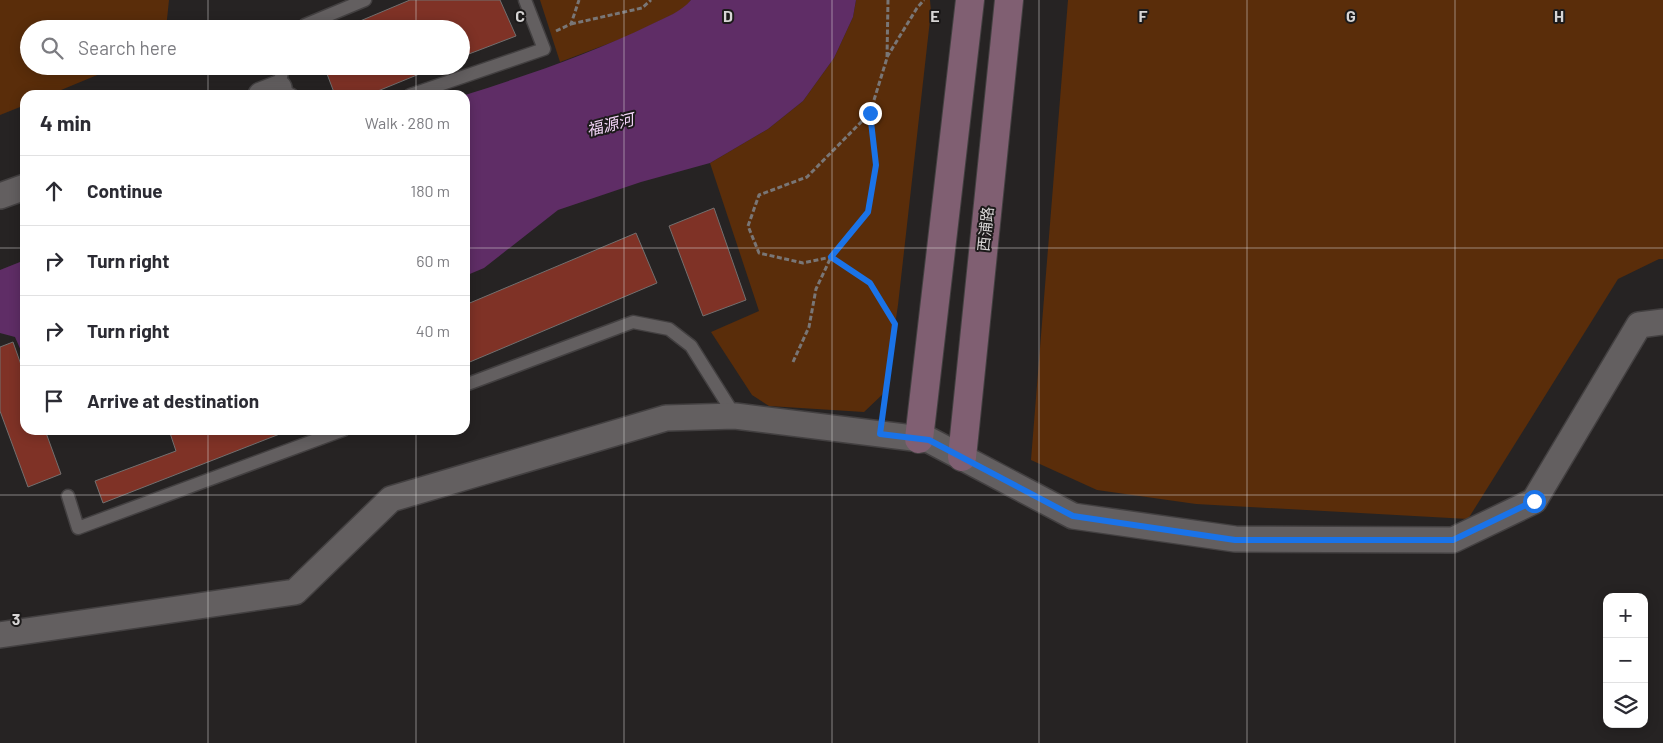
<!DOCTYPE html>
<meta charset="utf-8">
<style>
body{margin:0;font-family:Barlow,"Noto Sans SC",sans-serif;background:#f2f2f3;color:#2b2b33}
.controls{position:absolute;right:15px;bottom:15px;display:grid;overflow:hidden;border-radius:10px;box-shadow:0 2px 12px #0003}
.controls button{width:45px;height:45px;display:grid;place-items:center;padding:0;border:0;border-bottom:1px solid #e1e1e2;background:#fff;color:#2b2b33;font:25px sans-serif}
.stop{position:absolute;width:15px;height:15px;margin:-11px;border:4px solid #1a73e8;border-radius:50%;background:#fff}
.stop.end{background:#1a73e8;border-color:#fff;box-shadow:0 1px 5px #0008}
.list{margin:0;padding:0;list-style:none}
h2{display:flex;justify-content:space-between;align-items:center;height:65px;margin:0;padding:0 20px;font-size:21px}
h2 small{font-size:16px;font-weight:400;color:#7c7c81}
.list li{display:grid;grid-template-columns:32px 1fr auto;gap:15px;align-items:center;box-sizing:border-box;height:70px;padding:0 20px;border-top:1px solid #e1e1e2}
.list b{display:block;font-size:19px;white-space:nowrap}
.list em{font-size:16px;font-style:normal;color:#7c7c81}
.icon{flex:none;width:28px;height:28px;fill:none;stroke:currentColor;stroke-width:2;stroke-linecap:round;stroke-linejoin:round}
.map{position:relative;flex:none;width:1663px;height:743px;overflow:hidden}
.search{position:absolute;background:#fff;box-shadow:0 2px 12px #0003;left:20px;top:20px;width:450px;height:55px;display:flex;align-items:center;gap:12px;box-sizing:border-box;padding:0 18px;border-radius:28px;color:#7c7c81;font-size:19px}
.panel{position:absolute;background:#fff;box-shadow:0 2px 12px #0003;left:20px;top:90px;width:450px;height:345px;border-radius:15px}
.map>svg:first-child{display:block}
</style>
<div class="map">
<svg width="1663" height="743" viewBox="0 0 1663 743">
<rect width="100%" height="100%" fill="#262323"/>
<path fill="#5a2d0a" d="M0,0H169L166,29H29V66H119L49,95H25V105L0,115Z
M540,0H691L684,9L626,37L560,62Z
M856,0H930L931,11L898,305L885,392L864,412L769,406L752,395L711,332L759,311L710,163L768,129L803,101L834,58L853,17Z
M1068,0H1663V259H1659L1618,279L1468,519L1196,504L1097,490L1031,460Z"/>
<path fill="#5f2d66" d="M691,0H856L853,17L834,58L803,101L768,129L710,163L641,182L558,210L484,268L465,276V95C528,75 593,53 652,24C666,17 681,12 691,0Z
M25,260V360L15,337L0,333V270Z"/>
<path fill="#7f3226" stroke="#73706f" d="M410,0H500L516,36L461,57V29H341Z
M324,66H439L368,95H335Z
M714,208L746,300L703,316L669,226Z
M636,233L657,283L465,364V305Z
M13,342L25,376V430H45L61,474L28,487L0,411V347Z
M169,430H290L103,503L95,481L176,451Z"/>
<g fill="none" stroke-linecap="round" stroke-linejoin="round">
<defs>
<path id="lane" d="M302,29L305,25L365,0
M283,66L279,88L292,95
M410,95L544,49L525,0
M465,385L633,322L669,329L691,346L735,416
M68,496L78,528L343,430"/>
<path id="street" d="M261,95L279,88
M0,196L25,187
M0,635L295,592L391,499L666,418L735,416L929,440L1073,516L1235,539L1453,540L1534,501L1639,325L1663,322"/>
<path id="secondary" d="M919,439L970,0
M962,457L1009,0"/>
</defs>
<use href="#lane" stroke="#434041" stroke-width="15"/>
<use href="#street" stroke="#434041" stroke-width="28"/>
<use href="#secondary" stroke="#434041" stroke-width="30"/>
<path stroke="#797676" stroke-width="3" stroke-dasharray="5 2.5" stroke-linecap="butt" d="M571,24L642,8L651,0
M556,31L571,24L579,0
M887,57L917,8L924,0
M793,362L809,327L816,289L831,257L867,212L876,165L870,114
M883,410L895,324L871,283L831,257L803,263L759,253L748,226L759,195L807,177L870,113L887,58L888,0"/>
<use href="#lane" stroke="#635f60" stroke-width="12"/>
<use href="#street" stroke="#635f60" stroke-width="25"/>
<use href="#secondary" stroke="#805f72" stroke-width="28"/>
</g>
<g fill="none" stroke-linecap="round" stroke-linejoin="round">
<path stroke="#1a73e8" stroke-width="6" d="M870,113L876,165L868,212L831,257L870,283L895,324L880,434L929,440L1073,516L1235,540H1453L1534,501"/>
</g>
<path fill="none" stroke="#d7d5d5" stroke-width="1" stroke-opacity="0.55" d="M208,0V29M416,0V29M624,0V743M832,0V743M1039,0V743M1247,0V743M1455,0V743M208,66V95M416,66V95M0,248H25M465,248H1663M208,430V743M416,430V743M0,495H1663"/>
<g text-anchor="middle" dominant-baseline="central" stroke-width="4" stroke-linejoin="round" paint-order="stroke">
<g font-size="15" fill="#d7d5d5" stroke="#1c1a1a">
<text transform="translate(985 229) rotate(-84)">西浦路</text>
</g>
<g font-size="16" font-style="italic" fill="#f1d3f5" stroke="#1c1a1a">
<text transform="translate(610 124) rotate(-14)">福源河</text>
</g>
</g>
<g font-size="16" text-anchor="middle" font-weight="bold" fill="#d7d5d5" stroke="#1c1a1a" stroke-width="4" stroke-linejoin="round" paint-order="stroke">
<text x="520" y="22">C</text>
<text x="728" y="22">D</text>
<text x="935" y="22">E</text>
<text x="1143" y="22">F</text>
<text x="1351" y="22">G</text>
<text x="1559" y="22">H</text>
<text x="16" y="625">3</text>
</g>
</svg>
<div class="controls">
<button>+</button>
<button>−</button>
<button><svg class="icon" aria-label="layers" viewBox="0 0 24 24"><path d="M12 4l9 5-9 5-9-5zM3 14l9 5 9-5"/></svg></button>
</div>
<div class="stop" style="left:1534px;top:501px"></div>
<div class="stop end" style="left:870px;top:113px"></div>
<div class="search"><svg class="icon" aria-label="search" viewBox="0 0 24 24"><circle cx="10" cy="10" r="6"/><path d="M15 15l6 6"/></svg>Search here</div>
<section class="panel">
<h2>4 min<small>Walk · 280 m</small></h2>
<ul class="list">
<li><svg class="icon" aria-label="ahead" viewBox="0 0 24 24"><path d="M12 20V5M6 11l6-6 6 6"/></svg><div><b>Continue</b></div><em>180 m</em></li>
<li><svg class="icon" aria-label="right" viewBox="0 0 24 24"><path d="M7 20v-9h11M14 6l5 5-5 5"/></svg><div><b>Turn right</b></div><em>60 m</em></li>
<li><svg class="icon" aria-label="right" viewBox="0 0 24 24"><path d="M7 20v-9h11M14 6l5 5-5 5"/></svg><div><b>Turn right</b></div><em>40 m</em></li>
<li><svg class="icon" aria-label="arrive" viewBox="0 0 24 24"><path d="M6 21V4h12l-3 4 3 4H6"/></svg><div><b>Arrive at destination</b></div></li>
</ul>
</section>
</div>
